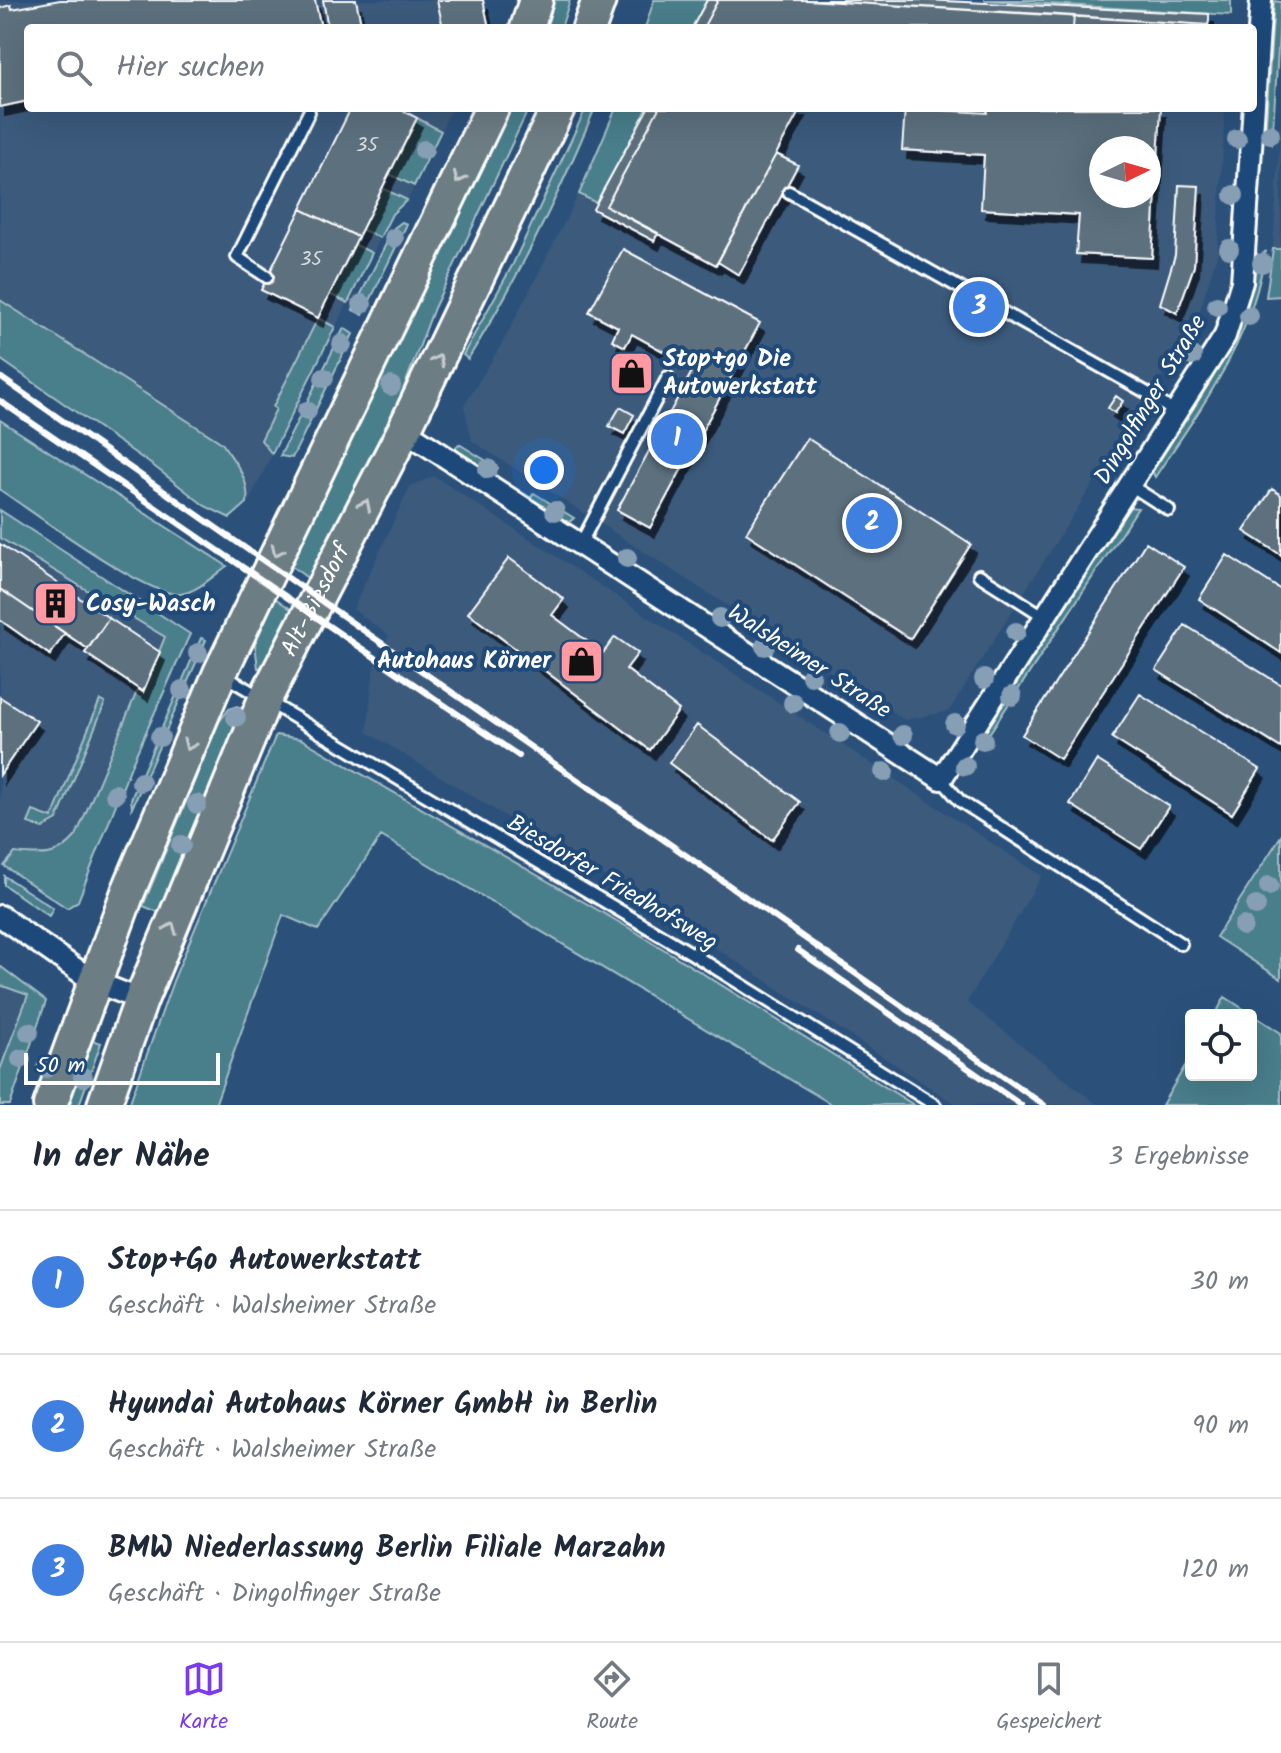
<!DOCTYPE html>
<html lang="de">
<meta charset="utf-8">
<style>
body{margin:0;font-family:Kalam,sans-serif;background:#f6f6f7;color:#1f2937}
.controls{position:absolute;right:24px;bottom:24px;display:grid;overflow:hidden;border-radius:8px;box-shadow:0 8px 32px #0002}
.controls button{width:72px;height:72px;display:grid;place-items:center;padding:0;border:0;border-bottom:2px solid #e0e1e3;background:#fff;color:#1f2937;font:40px sans-serif}
.compass{position:absolute;left:1089px;top:136px;width:72px;height:72px;border-radius:50%;background:#fff;box-shadow:0 8px 32px #0002;rotate:85deg}
.scale{position:absolute;left:24px;bottom:20px;width:196px;box-sizing:border-box;padding-left:8px;border:4px solid #fff;border-top:0;font-size:22px;line-height:28px;white-space:nowrap;color:#fff;-webkit-text-stroke:6px #1f4a7a;paint-order:stroke}
.you{position:absolute;left:544px;top:470px;width:28px;height:28px;margin:-20px;border:6px solid #fff;border-radius:50%;background:#1a73e8;box-shadow:0 0 0 12px #1a73e833}
.badge{display:grid;place-items:center;width:52px;height:52px;border-radius:50%;background:#7c3aed;color:#fff;font-size:26px;font-weight:700}
.pin{position:absolute;translate:-50% -50%;border:4px solid #fff;box-shadow:0 2px 8px #0006}
.list{margin:0;padding:0;list-style:none}
h2{display:flex;justify-content:space-between;align-items:center;height:104px;margin:0;padding:0 32px;font-size:34px}
h2 small{font-size:26px;font-weight:400;color:#747a83}
.list li{display:grid;grid-template-columns:52px 1fr auto;gap:24px;align-items:center;box-sizing:border-box;height:144px;padding:0 32px;border-top:2px solid #e0e1e3}
.list b{display:block;font-size:30px;white-space:nowrap}
.list p{margin:0;font-size:26px;white-space:nowrap;color:#747a83}
.list em{font-size:26px;font-style:normal;color:#747a83}
.icon{flex:none;width:44px;height:44px;fill:none;stroke:currentColor;stroke-width:2;stroke-linecap:round;stroke-linejoin:round}
.map{position:relative;flex:none;width:1281px;height:1105px;overflow:hidden}
.search{position:absolute;background:#fff;box-shadow:0 8px 32px #0002;left:24px;right:24px;top:24px;height:88px;display:flex;align-items:center;gap:20px;box-sizing:border-box;padding:0 28px;border-radius:8px;color:#747a83;font-size:30px}
.sheet{height:536px;background:#fff}
nav{display:flex;justify-content:space-around;align-items:center;box-sizing:border-box;height:112px;border-top:2px solid #e0e1e3;background:#fff;font-size:22px;color:#747a83}
nav a{display:grid;justify-items:center;gap:4px}
nav .on{color:#7c3aed}
.map>svg:first-child{display:block}
</style>
<div class="map">
<svg width="1281" height="1105" viewBox="0 0 1281 1105">
<defs>
<filter id="shadow"><feDropShadow dx="5" dy="9" stdDeviation="0" flood-color="#0009"/></filter>
</defs>
<rect width="100%" height="100%" fill="#2b517b"/>
<filter id="ink" filterUnits="userSpaceOnUse"><feTurbulence type="fractalNoise" baseFrequency=".0125" numOctaves="2"/><feDisplacementMap in="SourceGraphic" scale="16" xChannelSelector="R" yChannelSelector="G"/><feConvolveMatrix kernelMatrix="1 2 1 2 8 2 1 2 1" color-interpolation-filters="sRGB"/></filter>
<g filter="url(#ink)">
<path fill="#3a5a7c" fill-rule="evenodd" d="M0,0H483L489,28H28V108H452L408,199L392,214L248,503L244,476L223,443L0,300Z
M616,108H1225L1217,255L1197,320L949,711L905,720L472,441L464,406L504,340L572,207ZM1101,148H1149V196H1101Z
M1281,125V296L1266,297L1273,249Z
M434,476L1042,876L967,1002L1098,1105H957L628,891L367,732L374,667L389,636L353,609L410,486Z
M0,510L190,634L133,761L78,901L67,908L0,863Z
M0,966L46,1001L10,1105H0Z"/>
<path fill="#497e8b" stroke="#a4bec5" stroke-width="2" d="M551,0H570L561,28H541Z
M654,0H707L692,28H645Z
M984,0H1231V15Z
M1274,1L1281,2L1272,144L1265,138Z
M509,108H529L434,308L397,406L309,579L291,566Z
M586,108H595C559,194 518,280 468,359L463,355L513,264Z
M616,108H648L596,203L579,194Z
M417,118L441,131L414,186L389,174Z
M382,188L407,200L392,214L380,238L361,229Z
M402,222L407,224L363,315L353,310L394,228Z
M354,244L372,253L348,303L329,294Z
M1273,249H1281V296L1266,297Z
M1265,252C1253,339 1203,405 1155,477L1152,471C1196,404 1247,339 1257,257Z
M0,300L222,443C235,463 250,478 247,503L230,518L205,506L155,467L0,359Z
M318,318L335,327L272,454L261,440L276,409L273,407Z
M344,328L353,334L292,458L280,456Z
M0,420L227,566C213,576 197,592 180,594C148,598 32,511 0,490Z
M459,444L498,468L493,475L454,451Z
M534,493L574,518L568,523L529,500Z
M1129,507L1138,508L981,746L978,741Z
M0,510L190,634L133,761L78,901L67,908L4,866L15,853C42,856 57,858 76,836L138,689L143,691L165,637L0,538Z
M275,598L295,612L264,668H258L255,644Z
M201,638L206,640L132,808L131,799Z
M100,700L105,703L57,820L43,828L28,823L33,811L52,818Z
M237,706L245,711L163,914L143,906L219,722L229,709Z
M276,735L301,739L636,932L914,1105H833L381,836L318,930L283,915L215,1105H129L173,981Z
M1281,836V979L1216,937Z
M4,876L53,908L49,916L4,885Z
M0,966L46,1001L10,1105H0V1070L28,995L0,985Z
M1225,997L1281,1033V1105H1162L1191,1056V1075H1251V1015H1215Z
M89,1039L101,1043L79,1105H65Z"/>
<path fill="#5c6f7e" stroke="#fff" stroke-width="2" fill-rule="evenodd" filter="url(#shadow)" d="M60,0H315L321,28H28V101L0,107V8L11,5L12,9Z
M323,0H356L362,28H328Z
M437,0H483L489,28H443Z
M707,0H718L703,28H692Z
M718,0H807L1074,16L1073,28H703Z
M807,0H924L1209,14V21L1208,25Z
M1074,16L1208,25V28H1073Z
M351,108H398L417,118L358,237L301,209Z
M648,108H659L606,206L658,233L654,241L593,209Z
M659,108H801L716,265L606,206Z
M905,108L987,113V108H1161L1152,258L1076,254L1079,215L981,209L984,155L902,150ZM1101,148H1149V196H1101Z
M907,108H987V113Z
M776,154L798,165L739,275L718,262Z
M1179,185L1199,186L1194,266L1177,313L1160,304L1175,255Z
M301,209L358,237L318,318L261,290Z
M623,249L760,323L650,528L617,510L694,368L632,334L625,347L612,340L618,327L589,312Z
M1116,396L1123,401L1115,413L1108,408Z
M620,407L634,415L624,434L609,426Z
M807,438L971,544L910,639L746,533Z
M1272,489L1281,495V555L1244,531Z
M1146,542L1184,567L1060,759L1022,735Z
M0,544L109,618L88,649L0,589Z
M1227,555L1281,590V653L1199,599Z
M509,558L564,599L552,615L603,653L615,637L638,653L626,669L679,710L650,750L468,613Z
M0,589L65,633L50,655L0,620Z
M109,618L160,652L143,692L85,653Z
M1185,625L1281,685V748L1156,670Z
M1140,694L1260,769L1232,814L1112,738Z
M0,697L37,721L0,775Z
M697,725L800,802L772,840L669,763Z
M1097,760L1169,806L1141,849L1070,804Z"/>
<g fill="none" stroke-linecap="round" stroke-linejoin="round">
<defs>
<path id="service" d="M789,192L1151,395L1176,414
M267,277L237,257L309,112
M1130,485L1169,510
M580,545L668,377
M979,575L1045,617
M225,676L691,953L935,1105
M941,779L960,801L1181,944"/>
<path id="minor" d="M404,430L941,779L1225,336L1242,282L1261,0
M0,916L93,981L141,1000"/>
<g id="primary">
<path d="M527,28L536,0"/>
<path d="M589,28L599,0"/>
<path d="M50,1105L128,892L220,673L492,108"/>
<path id="s1" d="M104,1105L141,1000L265,699L404,430L558,108"/>
</g>
</defs>
<use href="#service" stroke="#fff" stroke-width="16"/>
<use href="#minor" stroke="#fff" stroke-width="26"/>
<use href="#primary" stroke="#fff" stroke-width="38"/>
<use href="#service" stroke="#1f4a7a" stroke-width="10"/>
<use href="#minor" stroke="#1f4a7a" stroke-width="20"/>
<use href="#primary" stroke="#6d7d84" stroke-width="32"/>
<path stroke="#fff" stroke-width="6" d="M0,377L1044,1105
M0,401L519,756
M798,950L1021,1105"/>
</g>
<g fill="#879fb4">
<circle cx="1270" cy="134" r="10"/>
<circle cx="1237" cy="139" r="10"/>
<circle cx="424" cy="150" r="10"/>
<circle cx="1234" cy="195" r="10"/>
<circle cx="394" cy="238" r="10"/>
<circle cx="1229" cy="249" r="10"/>
<circle cx="1262" cy="263" r="10"/>
<circle cx="362" cy="304" r="10"/>
<circle cx="1217" cy="306" r="10"/>
<circle cx="1249" cy="316" r="10"/>
<circle cx="342" cy="344" r="10"/>
<circle cx="1192" cy="356" r="10"/>
<circle cx="324" cy="378" r="10"/>
<circle cx="391" cy="386" r="10"/>
<circle cx="307" cy="411" r="10"/>
<circle cx="488" cy="469" r="10"/>
<circle cx="555" cy="511" r="10"/>
<circle cx="627" cy="558" r="10"/>
<circle cx="720" cy="618" r="10"/>
<circle cx="1016" cy="632" r="10"/>
<circle cx="765" cy="646" r="10"/>
<circle cx="198" cy="653" r="10"/>
<circle cx="811" cy="676" r="10"/>
<circle cx="984" cy="679" r="10"/>
<circle cx="182" cy="690" r="10"/>
<circle cx="1012" cy="696" r="10"/>
<circle cx="793" cy="703" r="10"/>
<circle cx="236" cy="717" r="10"/>
<circle cx="955" cy="724" r="10"/>
<circle cx="840" cy="733" r="10"/>
<circle cx="903" cy="735" r="10"/>
<circle cx="160" cy="737" r="10"/>
<circle cx="983" cy="740" r="10"/>
<circle cx="965" cy="766" r="10"/>
<circle cx="884" cy="772" r="10"/>
<circle cx="141" cy="782" r="10"/>
<circle cx="115" cy="794" r="10"/>
<circle cx="197" cy="804" r="10"/>
<circle cx="181" cy="845" r="10"/>
<circle cx="1269" cy="886" r="10"/>
<circle cx="1256" cy="906" r="10"/>
<circle cx="1243" cy="926" r="10"/>
<circle cx="29" cy="1032" r="10"/>
<circle cx="21" cy="1059" r="10"/>
<circle cx="46" cy="1068" r="10"/>
<circle cx="83" cy="1077" r="10"/>
</g>
<defs><path id="oneway-chevron" d="M-2-3.5L2.5 0L-2 3.5" fill="none" stroke-width="1.6" stroke-linecap="round" stroke-linejoin="round" transform="scale(2)"/></defs>
<g stroke="#c5cbce">
<use href="#oneway-chevron" transform="translate(459 178) rotate(116)"/>
<use href="#oneway-chevron" transform="translate(438 360) rotate(-64)"/>
<use href="#oneway-chevron" transform="translate(365 505) rotate(-63)"/>
<use href="#oneway-chevron" transform="translate(277 551) rotate(115)"/>
<use href="#oneway-chevron" transform="translate(189 745) rotate(113)"/>
<use href="#oneway-chevron" transform="translate(171 928) rotate(-68)"/>
</g>
</g>
<defs>
<symbol id="shop-square" viewBox="-11 -11 22 22"><rect x="-9" y="-9" width="18" height="18" rx="4" fill="#ff9aa2" stroke="#1f4a7a"/><path d="M-5-2.5h2.3a2.7 3.5 0 0 1 5.4 0H5L5.5 6h-11ZM-1.5-2.5h3a1.5 2.3 0 0 0-3 0Z" fill="#111"/></symbol>
<symbol id="building-square" viewBox="-11 -11 22 22"><rect x="-9" y="-9" width="18" height="18" rx="4" fill="#ff9aa2" stroke="#1f4a7a"/><path d="M-4-6H4V6H1V3H-1V6H-4ZM-2.5-4.3h1.7v1.8h-1.7ZM.8-4.3h1.7v1.8H.8ZM-2.5-1h1.7V.8h-1.7ZM.8-1h1.7V.8H.8Z" fill="#111"/></symbol>
</defs>
<g fill-rule="evenodd">
<use href="#shop-square" x="606" y="348" width="51" height="51"/>
<use href="#building-square" x="30" y="578" width="51" height="51"/>
<use href="#shop-square" x="556" y="636" width="51" height="51"/>
</g>
<g text-anchor="middle" dominant-baseline="central" stroke-width="8" stroke-linejoin="round" paint-order="stroke">
<g font-size="20" fill="#d6dbdf">
<text x="367" y="146">35</text>
<text x="311" y="260">35</text>
</g>
<g font-size="24" font-weight="bold" fill="#fff" stroke="#1f4a7a" text-anchor="start">
<text x="663" y="359">Stop+go Die<tspan x="663" dy="28">Autowerkstatt</tspan></text>
<text x="86" y="604">Cosy-Wasch</text>
<text x="551" y="661" text-anchor="end">Autohaus Körner</text>
</g>
<g font-size="24" fill="#fff" stroke="#1f4a7a">
<text transform="translate(1151 400) rotate(-59)">Dingolfinger Straße</text>
<text stroke="none"><textPath href="#s1" startOffset="548">Alt-Biesdorf</textPath></text>
<text transform="translate(809 662) rotate(33)">Walsheimer Straße</text>
<text transform="translate(612 883) rotate(31)">Biesdorfer Friedhofsweg</text>
</g>
</g>
</svg>
<div class="controls">
<button><svg class="icon" aria-label="locate" viewBox="0 0 24 24"><circle cx="12" cy="12" r="6"/><path d="M12 2v4M12 18v4M2 12h4M18 12h4"/></svg></button>
</div>
<svg class="compass" viewBox="-18 -18 36 36"><path d="M0-13l5 13h-10z" fill="#e53935"/><path d="M0 13l5-13h-10z" fill="#747a83"/></svg>
<div class="scale">50 m</div>
<div class="you"></div>
<div class="pin badge" style="left:677px;top:439px;background:#3f7fe0">1</div>
<div class="pin badge" style="left:872px;top:523px;background:#3f7fe0">2</div>
<div class="pin badge" style="left:979px;top:307px;background:#3f7fe0">3</div>
<div class="search"><svg class="icon" aria-label="search" viewBox="0 0 24 24"><circle cx="10" cy="10" r="6"/><path d="M15 15l6 6"/></svg>Hier suchen</div>
</div>
<section class="sheet">
<h2>In der Nähe<small>3 Ergebnisse</small></h2>
<ul class="list">
<li><span class="badge" style="background:#3f7fe0">1</span><div><b>Stop+Go Autowerkstatt</b><p>Geschäft · Walsheimer Straße</p></div><em>30 m</em></li>
<li><span class="badge" style="background:#3f7fe0">2</span><div><b>Hyundai Autohaus Körner GmbH in Berlin</b><p>Geschäft · Walsheimer Straße</p></div><em>90 m</em></li>
<li><span class="badge" style="background:#3f7fe0">3</span><div><b>BMW Niederlassung Berlin Filiale Marzahn</b><p>Geschäft · Dingolfinger Straße</p></div><em>120 m</em></li>
</ul>
</section>
<nav>
<a class="on"><svg class="icon" aria-label="map" viewBox="0 0 24 24"><path d="M3 6l6-2 6 2 6-2v14l-6 2-6-2-6 2zM9 4v14M15 6v14"/></svg>Karte</a>
<a><svg class="icon" aria-label="directions" viewBox="0 0 24 24"><path d="M12 3l9 9-9 9-9-9zM9 14v-3h6M13 9l2 2-2 2"/></svg>Route</a>
<a><svg class="icon" aria-label="saved" viewBox="0 0 24 24"><path d="M7 4h10v16l-5-4-5 4z"/></svg>Gespeichert</a>
</nav>
